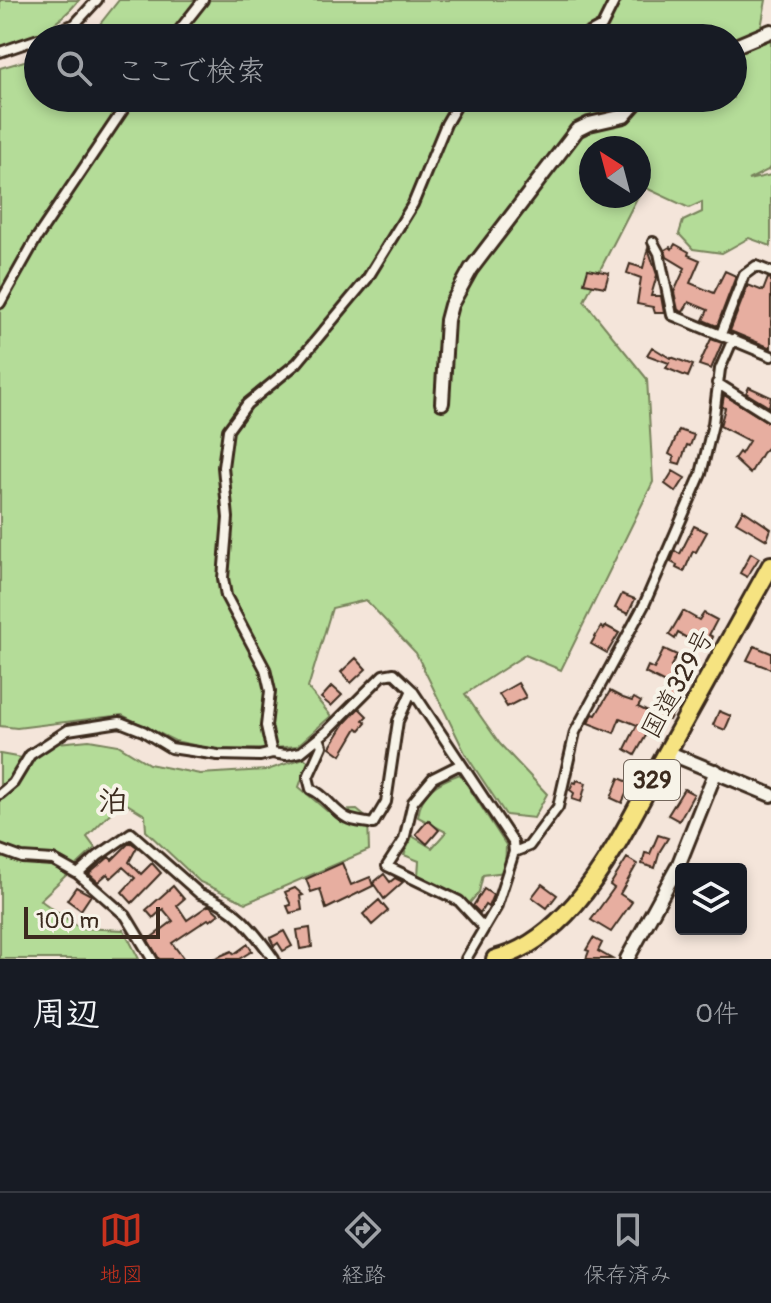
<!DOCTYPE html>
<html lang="ja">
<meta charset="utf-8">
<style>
body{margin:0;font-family:Pangolin,"Klee One",sans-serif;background:#242831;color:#f1f3f6}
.controls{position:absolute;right:24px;bottom:24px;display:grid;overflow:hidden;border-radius:8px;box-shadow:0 4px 12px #0003}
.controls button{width:72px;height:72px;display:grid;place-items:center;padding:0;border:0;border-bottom:2px solid #363941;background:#171b24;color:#f1f3f6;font:40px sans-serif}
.compass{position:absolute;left:579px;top:136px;width:72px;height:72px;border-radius:50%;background:#171b24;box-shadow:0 4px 12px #0003;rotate:324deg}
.scale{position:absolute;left:24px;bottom:20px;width:136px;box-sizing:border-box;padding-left:8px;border:4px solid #3b2a1e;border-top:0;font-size:22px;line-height:28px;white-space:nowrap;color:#3b2a1e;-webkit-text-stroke:6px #f7f3e8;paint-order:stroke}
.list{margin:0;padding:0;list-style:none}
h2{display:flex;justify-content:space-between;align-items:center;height:104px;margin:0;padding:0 32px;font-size:34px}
h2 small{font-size:26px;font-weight:400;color:#9ea1a6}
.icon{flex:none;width:44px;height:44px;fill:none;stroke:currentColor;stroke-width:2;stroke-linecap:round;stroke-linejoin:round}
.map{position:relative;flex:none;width:771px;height:959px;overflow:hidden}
.search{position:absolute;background:#171b24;box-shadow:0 4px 12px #0003;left:24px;right:24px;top:24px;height:88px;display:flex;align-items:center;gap:20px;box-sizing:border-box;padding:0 28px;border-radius:44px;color:#9ea1a6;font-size:30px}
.sheet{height:232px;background:#171b24}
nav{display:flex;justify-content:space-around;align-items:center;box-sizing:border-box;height:112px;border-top:2px solid #363941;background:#171b24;font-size:22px;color:#9ea1a6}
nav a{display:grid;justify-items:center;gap:4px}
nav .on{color:#c8321e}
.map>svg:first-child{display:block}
</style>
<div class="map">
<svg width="771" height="959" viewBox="0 0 771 959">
<rect width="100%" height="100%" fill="#f4e5da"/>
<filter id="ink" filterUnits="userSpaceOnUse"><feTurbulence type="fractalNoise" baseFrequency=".0125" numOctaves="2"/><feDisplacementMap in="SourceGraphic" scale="16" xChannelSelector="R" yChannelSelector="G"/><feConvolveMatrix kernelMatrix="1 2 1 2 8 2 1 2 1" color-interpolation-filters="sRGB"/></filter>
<g filter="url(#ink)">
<path fill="#b4dc98" stroke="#78835b" stroke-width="2" d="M0,0H79C55,29 35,37 0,47Z
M119,0H766L761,28L771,27V165L768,170L748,180L771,175V246L749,238L722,253L693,249L679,234L683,221L702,212V202L689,208L644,187L639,195V148H591V196H638L584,301L647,379L653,482L561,670L525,655L465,694L500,744L547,794L534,818L506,815L466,755L416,653L366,600L332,608L308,688L331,716L297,746L264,749L217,750L175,741L122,715L17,728L0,726V68L38,57V98H733V38H89Z
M89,740L118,745L149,764L200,774L267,770L304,758L308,761L299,787L327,811L357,810L368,819L369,850L246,903L200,882L146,831L145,815L122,801L87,837L95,848L40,900L80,928L124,930L139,959H0V754L33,760L57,743Z
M460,774L506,845L505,872L483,875L479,892L468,905L456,893L418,876L419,861L404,855L412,836L432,848L446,832L418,817C421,792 437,782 460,774Z"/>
<path fill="#e7aea0" stroke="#3b2a1e" stroke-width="2" d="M675,244L689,252L688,255L700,260L690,283L714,293L725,271L736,276L717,326L703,320L708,310L689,302L683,312L678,310L674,292L685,268L667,257L665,250L670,247L672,249Z
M648,248L657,275L651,296H661L664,313H655L653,307L637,304L641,278L627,273L630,264L643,268Z
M588,269L609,273L605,287L584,283Z
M768,278L771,279V348L730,331L748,285L763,291Z
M711,339L722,343L711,369L699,365Z
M652,347L670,358L671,357L693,365L688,377L666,368L669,363L647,355Z
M749,387L771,397L769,407L746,393Z
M724,395L771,424V444L762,453L750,474L734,459L739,452L741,454L749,441L720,426L725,408L722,407Z
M679,430L694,435L690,446L687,445L680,464L673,462L674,457L669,454Z
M673,471L685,478L676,492L665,484Z
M743,510L771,529L767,540L736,522Z
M694,526L707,532L696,552L693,551L684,572L676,568L677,565L671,562L675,551L680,554Z
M751,553L759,558L747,577L740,573Z
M622,594L635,599L628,614L615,608Z
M683,611L699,620L704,613L717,620L709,635L713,637L707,649L678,633L675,639L669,635Z
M606,626L619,633L607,653L591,644L601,627L604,629Z
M754,646L771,653V669L747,660Z
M664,649L677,655L671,666L693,675L688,685L685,683L667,707L674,711L669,720L665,718L656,734L649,730L635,755L625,749L637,725L620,718L614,733L588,723L593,714L596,715L610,691L623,698L632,701L634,698L641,702L638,707L654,715L661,702L659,700L669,685L645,673L648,666L654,669Z
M356,658L366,669L351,683L341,672Z
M518,683L526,697L507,707L499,694Z
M332,686L342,695L331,706L321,698Z
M359,708L367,716L363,720L366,723L360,730L357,728L341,755L330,747L345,723Z
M719,711L731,716L725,730L713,725Z
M619,778L631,783L622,803L611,798Z
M577,780L586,783L581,802L572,799L574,793L570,790L573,782L576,783Z
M684,789L694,794L679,821L668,815Z
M428,820L439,830L427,844L416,834Z
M658,835L668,838L660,851L655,868L642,864L645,853L650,854Z
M130,842L137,847L129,862L141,874L152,863L161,873L132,903L122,892L135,878L123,867L111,878L107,874L98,882L89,874L109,857L112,860Z
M627,858L637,864L620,894L632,902L611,932L591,920L614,888L610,885Z
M342,863L351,885L370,877L373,886L326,909L320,889L311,892L306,879Z
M384,874L390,882L395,878L403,882L384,899L373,883Z
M542,884L557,895L547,908L532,897Z
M173,886L184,899L177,905L187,920L209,905L219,914L210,921L208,919L172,943L184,959H159L148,940L173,921L163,909L153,918L146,910Z
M76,887L91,895L81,910L67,900Z
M295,888L303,895L300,896L302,910L290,913L287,906L291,905L285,892Z
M484,889L493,895L488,907L485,905L480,913L473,906Z
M379,900L388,911L372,925L363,914Z
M310,928L312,947L300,949L297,930Z
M284,931L292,946L283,951L278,943L274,946L270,938Z
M593,938L602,943L598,951L612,959H586L589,951L586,950Z
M248,944L252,951L239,959H213L232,951L234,954Z"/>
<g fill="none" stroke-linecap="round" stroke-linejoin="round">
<defs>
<path id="street" d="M42,38L75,24L97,0
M173,38L203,0
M580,38L602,26L615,0
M0,52L38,39
M653,242L659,253L672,315L771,356
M0,303L36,239L131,98
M721,334L744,275L756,266L771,272
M717,383L771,417
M319,738L322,746L308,777L311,789C327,796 332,810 347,818C354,822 365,822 373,824L386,802L398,721L412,690
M272,753L266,726L270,691L265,669L226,596L223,578L228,518L223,467L228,430L247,404L297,363L367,279L413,204L446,124L461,98
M461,764L433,778L413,802L404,840L387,866L459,901L484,928
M0,794L13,783L30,755L68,730L120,722L143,731L171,748L218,755L260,756L272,753L286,755L301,752L327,731L383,675L394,673L412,690L513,842L514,852L496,908L466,959
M0,850L22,858L53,860L78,874L126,916L152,959
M514,852L529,846L558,807L575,732L644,605L701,474L713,424L720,369L733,339
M78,874L98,856L131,833L200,894C234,905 254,931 274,959"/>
<path id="secondary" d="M733,47L771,31
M442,403L447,320L451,305L471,269L577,130L589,124L624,116L640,98
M667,752L771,795
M627,959L678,866L716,771"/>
<path id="highway" d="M495,959C526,951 554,928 575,904C610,863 635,811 661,763C697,697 734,631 771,565"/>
</defs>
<use href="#street" stroke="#3b2a1e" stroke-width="14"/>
<use href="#secondary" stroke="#3b2a1e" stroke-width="18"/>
<use href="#highway" stroke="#3b2a1e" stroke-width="22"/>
<use href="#street" stroke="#f7f3e8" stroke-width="8"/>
<use href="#secondary" stroke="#f7f3e8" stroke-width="12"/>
<use href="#highway" stroke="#f6e381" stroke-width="16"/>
</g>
</g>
<g text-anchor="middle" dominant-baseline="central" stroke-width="8" stroke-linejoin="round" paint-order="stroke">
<rect fill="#f7f3e8" stroke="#73665b" stroke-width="2" x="624" y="760" width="56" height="40" rx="6"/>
<g font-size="24" font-weight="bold" fill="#3b2a1e">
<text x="652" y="780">329</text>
</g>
<g font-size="26" fill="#3b2a1e" stroke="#f7f3e8">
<text transform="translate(678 684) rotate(-61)">国道329号</text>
</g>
<g font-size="30" font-weight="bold" fill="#3b2a1e" stroke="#f7f3e8">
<text x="113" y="801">泊</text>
</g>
</g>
</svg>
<div class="controls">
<button><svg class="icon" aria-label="layers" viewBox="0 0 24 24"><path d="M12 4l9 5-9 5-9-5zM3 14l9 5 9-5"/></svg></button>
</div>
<svg class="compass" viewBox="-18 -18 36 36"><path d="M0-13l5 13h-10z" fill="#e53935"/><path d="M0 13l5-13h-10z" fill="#9ea1a6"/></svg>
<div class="scale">100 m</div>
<div class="search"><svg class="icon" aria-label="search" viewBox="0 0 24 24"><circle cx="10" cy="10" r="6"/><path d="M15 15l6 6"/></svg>ここで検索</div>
</div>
<section class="sheet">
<h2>周辺<small>0件</small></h2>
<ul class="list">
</ul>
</section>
<nav>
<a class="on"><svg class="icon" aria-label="map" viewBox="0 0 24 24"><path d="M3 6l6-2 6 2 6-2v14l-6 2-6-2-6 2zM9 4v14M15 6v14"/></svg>地図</a>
<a><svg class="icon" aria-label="directions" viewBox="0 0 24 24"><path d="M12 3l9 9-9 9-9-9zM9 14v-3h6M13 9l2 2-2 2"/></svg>経路</a>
<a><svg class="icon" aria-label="saved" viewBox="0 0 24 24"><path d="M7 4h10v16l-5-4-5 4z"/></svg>保存済み</a>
</nav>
